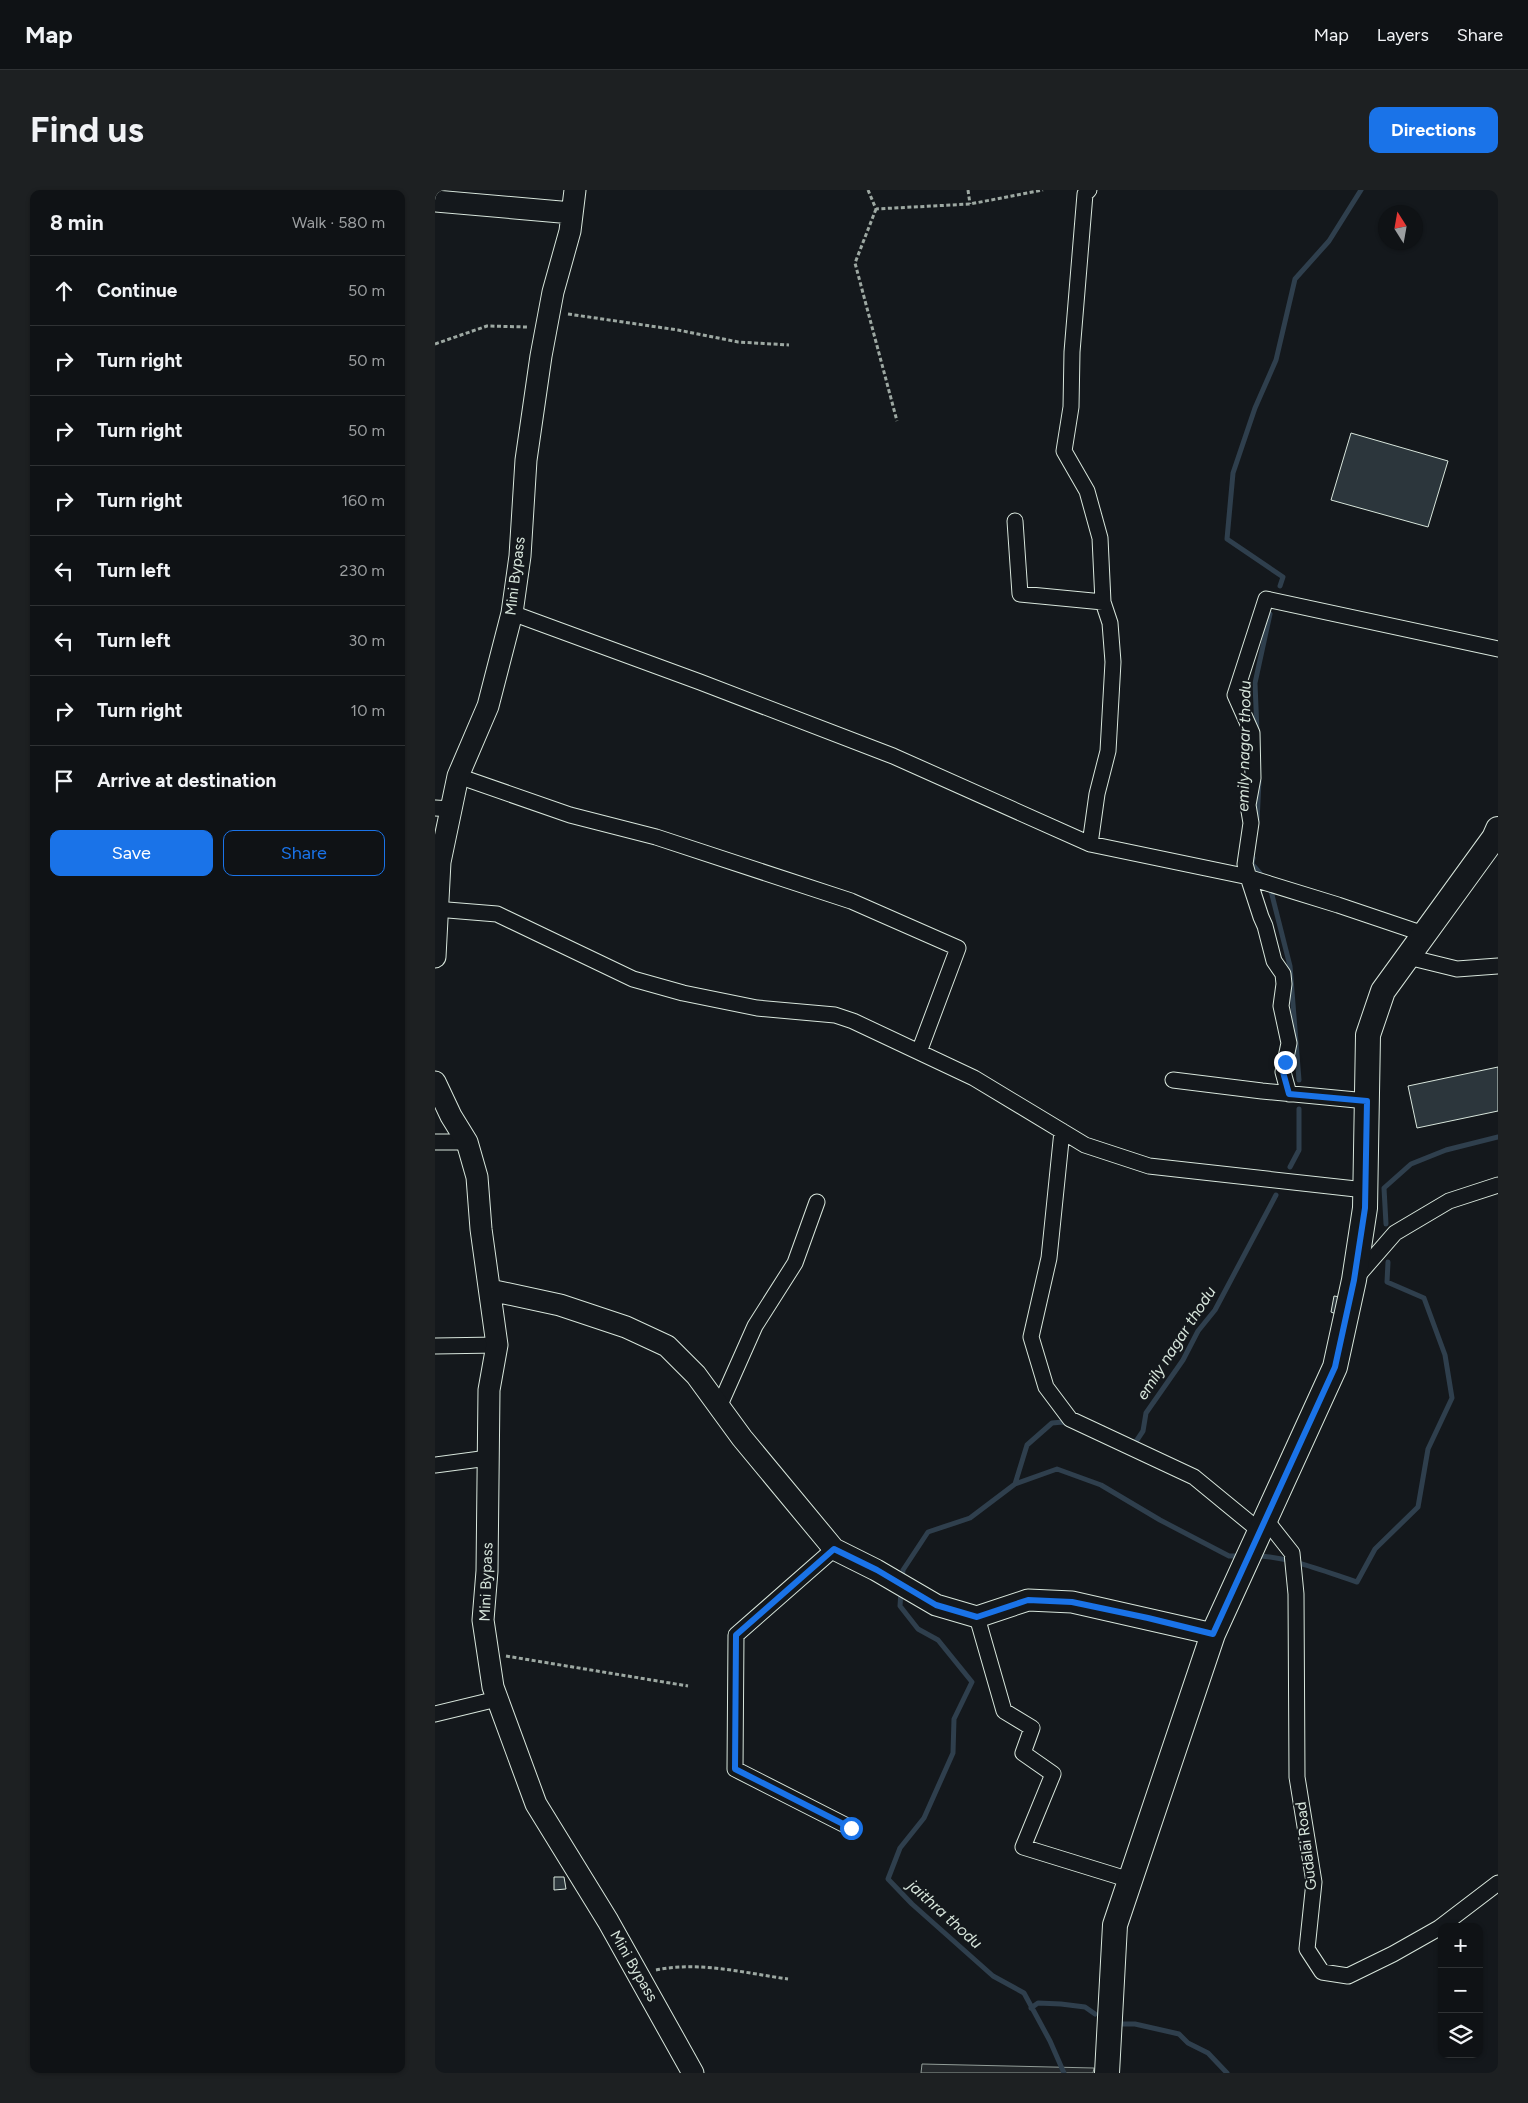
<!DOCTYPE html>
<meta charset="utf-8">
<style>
body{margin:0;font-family:Figtree,sans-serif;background:#1d2022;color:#f1f3f6}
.controls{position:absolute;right:15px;bottom:15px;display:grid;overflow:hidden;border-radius:10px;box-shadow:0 1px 4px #0004}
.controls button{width:45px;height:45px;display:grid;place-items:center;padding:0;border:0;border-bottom:1px solid #2f3234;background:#0f1215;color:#f1f3f6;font:25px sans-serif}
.compass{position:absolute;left:943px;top:15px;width:45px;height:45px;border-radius:50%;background:#0f1215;box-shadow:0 1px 4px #0004;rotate:349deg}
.stop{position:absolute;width:15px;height:15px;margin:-11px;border:4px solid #1a73e8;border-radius:50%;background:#fff}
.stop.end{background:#1a73e8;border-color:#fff;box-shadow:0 1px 5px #0008}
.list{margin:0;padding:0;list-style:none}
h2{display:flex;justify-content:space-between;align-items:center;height:65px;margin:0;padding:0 20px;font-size:21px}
h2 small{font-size:16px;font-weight:400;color:#9b9ea0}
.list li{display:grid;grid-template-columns:32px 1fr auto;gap:15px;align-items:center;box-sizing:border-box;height:70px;padding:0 20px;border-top:1px solid #2f3234}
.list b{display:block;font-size:19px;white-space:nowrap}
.list em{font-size:16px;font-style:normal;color:#9b9ea0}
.actions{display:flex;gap:10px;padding:15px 20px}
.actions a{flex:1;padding:11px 0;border:1px solid #1a73e8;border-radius:10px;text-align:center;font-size:18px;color:#1a73e8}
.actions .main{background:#1a73e8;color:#fff}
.icon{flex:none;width:28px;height:28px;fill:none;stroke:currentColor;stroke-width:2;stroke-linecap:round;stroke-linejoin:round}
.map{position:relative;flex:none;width:1063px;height:1883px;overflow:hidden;border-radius:10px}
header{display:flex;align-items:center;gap:30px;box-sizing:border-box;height:70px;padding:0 25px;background:#0f1215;border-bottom:1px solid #2f3234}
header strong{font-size:24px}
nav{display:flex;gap:28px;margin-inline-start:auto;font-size:18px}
.intro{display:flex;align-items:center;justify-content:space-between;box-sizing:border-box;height:120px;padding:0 30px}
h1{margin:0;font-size:35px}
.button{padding:12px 22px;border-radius:10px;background:#1a73e8;color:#fff;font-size:18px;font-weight:700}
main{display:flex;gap:30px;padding:0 30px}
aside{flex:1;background:#0f1215;border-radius:10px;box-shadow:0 1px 4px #0004}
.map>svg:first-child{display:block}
</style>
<header>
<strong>Map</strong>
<nav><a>Map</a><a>Layers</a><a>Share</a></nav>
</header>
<div class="intro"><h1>Find us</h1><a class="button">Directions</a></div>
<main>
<aside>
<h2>8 min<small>Walk · 580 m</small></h2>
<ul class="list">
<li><svg class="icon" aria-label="ahead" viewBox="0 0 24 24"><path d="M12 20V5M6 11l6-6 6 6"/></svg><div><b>Continue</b></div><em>50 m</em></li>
<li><svg class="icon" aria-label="right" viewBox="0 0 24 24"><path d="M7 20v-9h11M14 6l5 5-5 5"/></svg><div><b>Turn right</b></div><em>50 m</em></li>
<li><svg class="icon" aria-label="right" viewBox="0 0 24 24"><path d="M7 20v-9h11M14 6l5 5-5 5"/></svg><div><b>Turn right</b></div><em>50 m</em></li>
<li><svg class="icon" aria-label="right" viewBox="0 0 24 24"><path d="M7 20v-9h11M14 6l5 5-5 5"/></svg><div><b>Turn right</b></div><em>160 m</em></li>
<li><svg class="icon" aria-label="left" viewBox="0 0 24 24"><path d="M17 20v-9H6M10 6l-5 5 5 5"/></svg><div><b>Turn left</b></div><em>230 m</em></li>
<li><svg class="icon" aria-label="left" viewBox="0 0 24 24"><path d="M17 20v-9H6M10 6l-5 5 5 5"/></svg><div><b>Turn left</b></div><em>30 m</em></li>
<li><svg class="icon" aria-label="right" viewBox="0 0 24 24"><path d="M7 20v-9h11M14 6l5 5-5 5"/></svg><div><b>Turn right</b></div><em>10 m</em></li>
<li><svg class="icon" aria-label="arrive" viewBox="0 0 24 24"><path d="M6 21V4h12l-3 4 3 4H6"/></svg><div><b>Arrive at destination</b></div></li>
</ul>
<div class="actions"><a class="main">Save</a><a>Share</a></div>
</aside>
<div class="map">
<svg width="1063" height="1883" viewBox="0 0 1063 1883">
<rect width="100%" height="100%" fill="#14181c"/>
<path fill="#24282b" stroke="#939e99" d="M487,1874L659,1878L658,1883H486Z"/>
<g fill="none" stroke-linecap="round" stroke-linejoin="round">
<path stroke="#2f3f4d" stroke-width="5" d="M845,396L848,387L792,349L798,283L820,218L841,170L860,89L894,51L926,0
M822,542L820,493L835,424
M822,632L824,591
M818,668L817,674L829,688
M835,697L855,776L864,890
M855,977L864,960V919
M951,1034L949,998L976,974L1011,960L1063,947
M697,1252L700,1253L708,1241L711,1223L748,1170L763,1141L780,1120L841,1005
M580,1294L592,1255L617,1233L628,1232L632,1234
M820,1366C852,1366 891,1382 922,1392L940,1359L983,1317L993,1259L1017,1208L1010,1165L989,1108L952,1092L953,1072
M467,1390L468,1380L493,1342L535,1328L580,1294L622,1279L666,1295L725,1330L794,1366H807
M466,1401L465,1416L483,1439L503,1450L537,1492L519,1529L518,1563L489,1628L465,1658L453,1689L477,1714L558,1786L589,1803L615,1851L629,1883
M596,1818L603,1813L626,1814L650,1817L660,1824
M684,1834H700L744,1844L753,1853L773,1863L792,1883"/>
</g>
<path fill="#2c363c" stroke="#d8e6dc" d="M916,243L1013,271L993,337L896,310Z
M1063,877V921L982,938L973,896Z
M899,1106L905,1107L901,1124L896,1122Z
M119,1687H129L131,1699L119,1700Z"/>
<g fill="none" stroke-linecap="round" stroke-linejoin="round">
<defs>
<path id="street" d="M654,0L650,4L637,162L636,217L629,261L652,301L665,348L668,412
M580,331L585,404L668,412L675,433L678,472L673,561L662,604L655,654
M77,423L265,492L458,566L655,654L809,686L903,715L989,744
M23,586L135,625L221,647L416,711L523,758L484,862
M0,618L16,619
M813,687L826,727L830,736L839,771L848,784L849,794L846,816L854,853L848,882L854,904
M814,688L810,674L816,633L813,615L818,588L817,543L800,505L831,409L1063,459
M0,719L62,724L198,789L248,803L322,818L400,825L418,831L539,888L650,955L714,976L930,1000
M973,767L1022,779L1063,776
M738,890L827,901L932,911
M627,941L614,1068L596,1147L611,1197L635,1229L759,1287L826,1342
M0,952H32
M920,1089L960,1043L1014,1011L1063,995
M0,1156L62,1155
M284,1217L320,1136L360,1073L382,1012
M0,1275L53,1268
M831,1330L857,1363L861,1404L862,1587L879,1692L872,1759L887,1782L913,1786L958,1764L1004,1738L1063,1693
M399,1359L301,1445L300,1579L416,1638
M542,1427L569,1521L597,1538L588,1563L618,1584L588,1657L695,1690
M0,1524L62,1509"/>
<path id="secondary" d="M0,11L137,23
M0,767L5,672L23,586L53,516L77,423L85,366L91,270L106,166L118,102L135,41L140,0
M0,892L16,926L32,952L42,987L46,1039L62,1155L54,1200L52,1381L48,1430L58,1497L101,1614L173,1731L258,1883
M55,1100L125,1115L191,1137L232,1156L261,1185L307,1248L399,1359L441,1380L501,1415L542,1427L593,1410L637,1412L778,1444"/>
<path id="primary" d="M672,1883L680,1735L778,1444L900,1177L919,1090L930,1018L933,845L948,801L1059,648L1063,639"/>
</defs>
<use href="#street" stroke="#d8e6dc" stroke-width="17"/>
<use href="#secondary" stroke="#d8e6dc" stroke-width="23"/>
<use href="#primary" stroke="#d8e6dc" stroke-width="26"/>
<path stroke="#9da8a2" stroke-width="3" stroke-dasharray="4 2.5" stroke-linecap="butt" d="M433,0L441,19L535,14L608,0
M533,0L535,14
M441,19L420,73L462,231
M133,124L243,140L303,152L354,155
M0,154L52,136L93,137
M71,1466L253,1496
M221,1780C265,1771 309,1783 353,1789"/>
<use href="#street" stroke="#14181c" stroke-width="15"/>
<use href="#secondary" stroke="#14181c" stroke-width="21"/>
<use href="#primary" stroke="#14181c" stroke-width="24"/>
</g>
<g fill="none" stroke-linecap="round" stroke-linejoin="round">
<path stroke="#1a73e8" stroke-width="6" d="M416,1638L300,1579L301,1445L399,1359L442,1380L501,1415L542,1427L593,1410L637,1412L713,1428L778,1444L900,1177L919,1090L930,1018L932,911L854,904L848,882L850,872"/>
</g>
<g text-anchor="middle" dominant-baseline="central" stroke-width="4" stroke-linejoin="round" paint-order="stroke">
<g font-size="15" fill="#d8e6dc" stroke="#14181c">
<text transform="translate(80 386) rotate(-83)">Mini Bypass</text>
<text transform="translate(51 1392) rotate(-88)">Mini Bypass</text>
<text transform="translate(871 1656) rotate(-97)">Gudalai Road</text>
<text transform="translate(199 1776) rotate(60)">Mini Bypass</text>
</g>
<g font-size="16" font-style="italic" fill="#d8e6dc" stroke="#14181c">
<text transform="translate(809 556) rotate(-89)">emily nagar thodu</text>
<text transform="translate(741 1153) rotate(-57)">emily nagar thodu</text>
<text transform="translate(510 1724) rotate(42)">jaithra thodu</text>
</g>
</g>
</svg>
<div class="controls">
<button>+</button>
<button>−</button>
<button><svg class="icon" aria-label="layers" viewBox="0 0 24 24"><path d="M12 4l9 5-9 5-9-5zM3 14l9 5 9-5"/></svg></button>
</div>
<svg class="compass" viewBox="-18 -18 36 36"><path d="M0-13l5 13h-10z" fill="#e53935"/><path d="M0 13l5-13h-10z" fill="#9b9ea0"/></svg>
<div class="stop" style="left:416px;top:1638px"></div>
<div class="stop end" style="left:850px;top:872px"></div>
</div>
</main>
